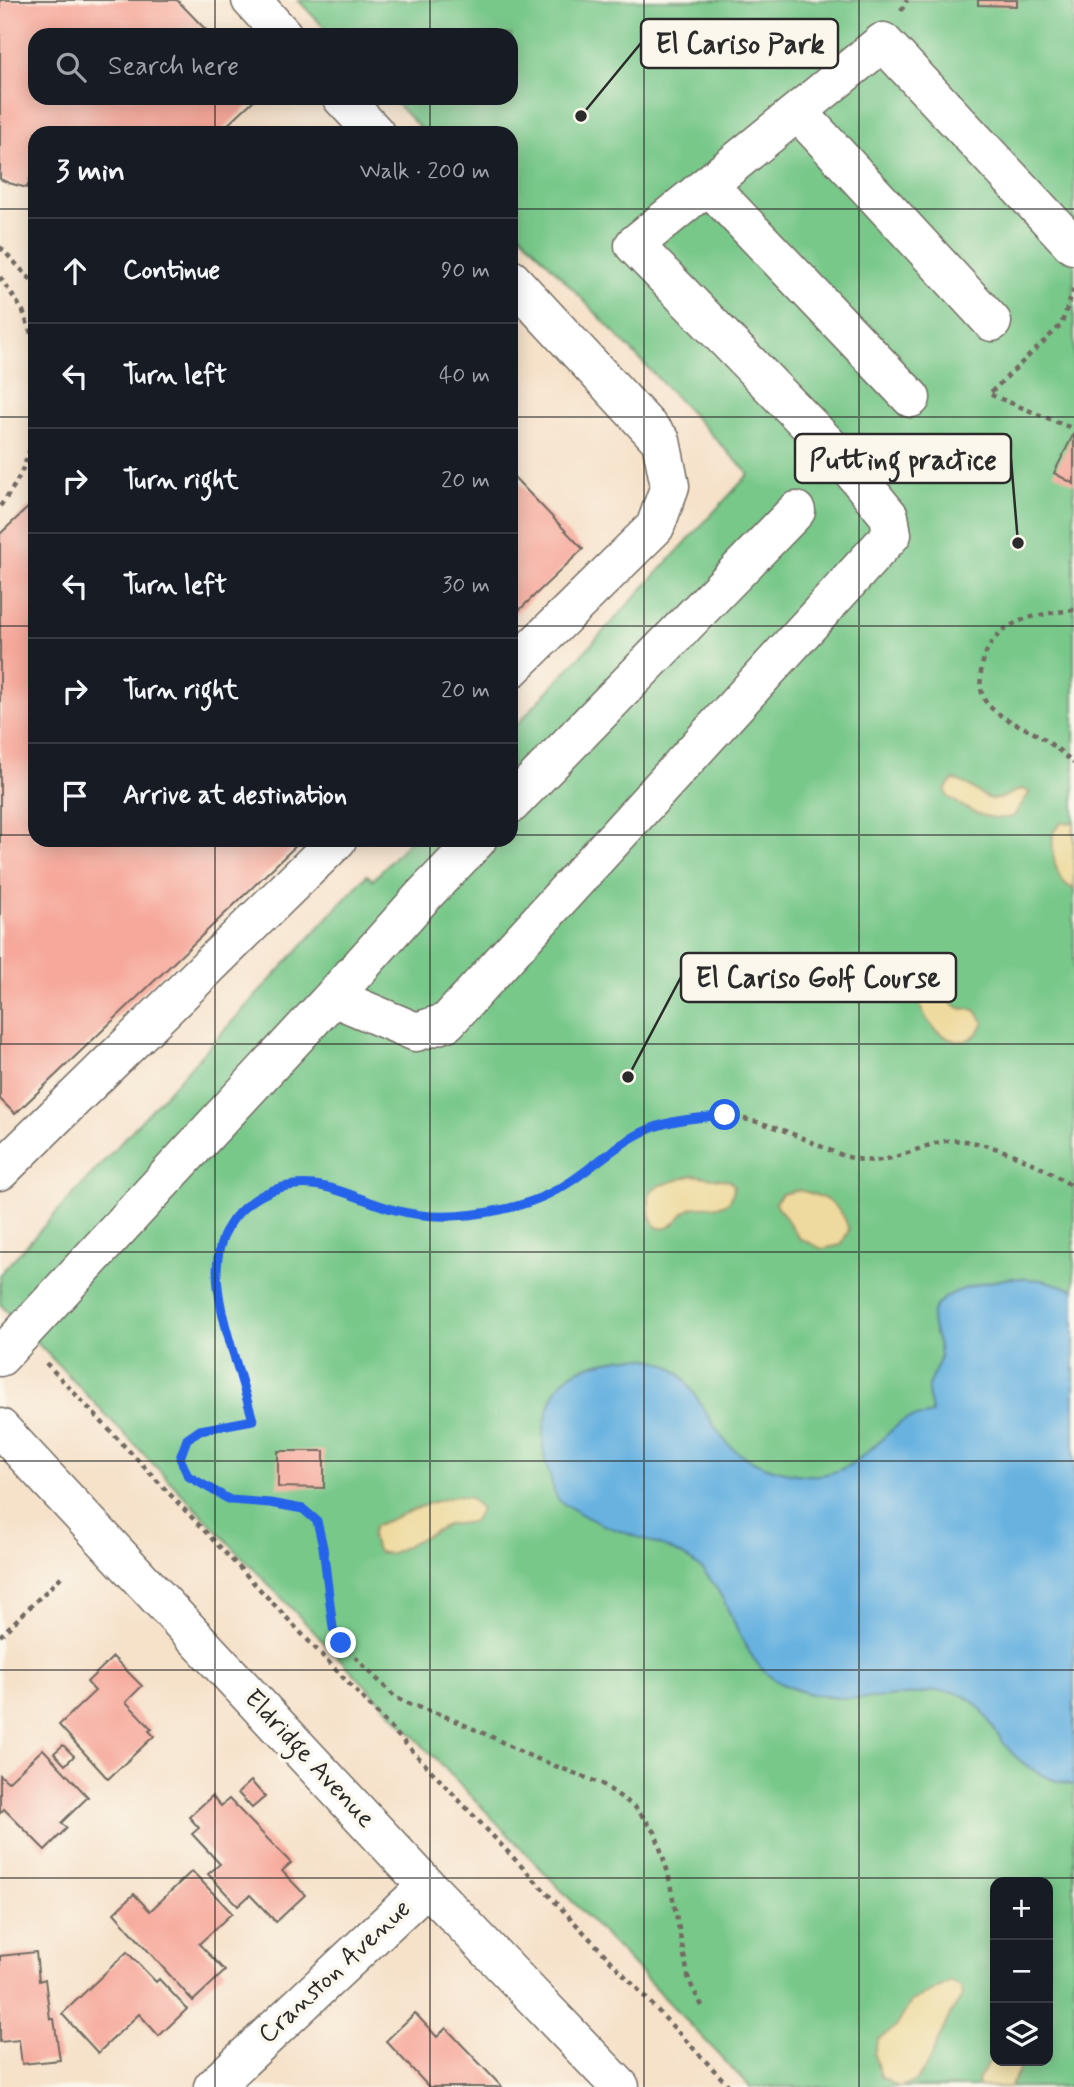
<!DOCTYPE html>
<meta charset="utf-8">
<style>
body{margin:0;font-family:Mynerve,sans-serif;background:#242831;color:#f1f3f6}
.controls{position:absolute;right:21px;bottom:21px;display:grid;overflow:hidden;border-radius:14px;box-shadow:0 4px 18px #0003}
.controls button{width:63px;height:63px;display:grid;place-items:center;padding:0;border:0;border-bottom:2px solid #363941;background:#171b24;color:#f1f3f6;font:35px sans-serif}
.stop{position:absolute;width:21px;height:21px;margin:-16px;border:5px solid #2563eb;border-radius:50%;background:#fff}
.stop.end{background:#2563eb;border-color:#fff;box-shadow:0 2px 7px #0008}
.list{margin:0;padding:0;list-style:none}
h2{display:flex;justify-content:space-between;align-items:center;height:91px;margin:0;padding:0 28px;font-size:30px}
h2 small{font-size:23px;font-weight:400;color:#9ea1a6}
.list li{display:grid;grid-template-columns:46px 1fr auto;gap:21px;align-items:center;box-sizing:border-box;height:105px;padding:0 28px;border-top:2px solid #363941}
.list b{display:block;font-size:26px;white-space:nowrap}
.list em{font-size:23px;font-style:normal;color:#9ea1a6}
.icon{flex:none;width:38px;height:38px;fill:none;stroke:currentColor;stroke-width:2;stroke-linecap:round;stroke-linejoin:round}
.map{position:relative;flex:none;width:1074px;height:2087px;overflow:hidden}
.search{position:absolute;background:#171b24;box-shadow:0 4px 18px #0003;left:28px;top:28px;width:490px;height:77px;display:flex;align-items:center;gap:18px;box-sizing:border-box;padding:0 24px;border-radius:21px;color:#9ea1a6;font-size:26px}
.panel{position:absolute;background:#171b24;box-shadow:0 4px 18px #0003;left:28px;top:126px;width:490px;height:721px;border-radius:21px}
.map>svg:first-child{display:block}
</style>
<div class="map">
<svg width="1074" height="2087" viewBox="0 0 1074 2087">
<rect width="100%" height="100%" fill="#fbf7ec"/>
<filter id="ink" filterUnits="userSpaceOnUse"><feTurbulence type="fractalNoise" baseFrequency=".0143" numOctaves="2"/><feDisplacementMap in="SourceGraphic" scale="14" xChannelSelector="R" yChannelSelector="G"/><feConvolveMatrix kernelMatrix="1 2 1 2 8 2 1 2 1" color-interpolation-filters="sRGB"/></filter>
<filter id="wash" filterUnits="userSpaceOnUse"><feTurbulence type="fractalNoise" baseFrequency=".00686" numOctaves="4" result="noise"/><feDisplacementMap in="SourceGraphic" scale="28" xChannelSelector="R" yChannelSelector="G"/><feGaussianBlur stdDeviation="1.57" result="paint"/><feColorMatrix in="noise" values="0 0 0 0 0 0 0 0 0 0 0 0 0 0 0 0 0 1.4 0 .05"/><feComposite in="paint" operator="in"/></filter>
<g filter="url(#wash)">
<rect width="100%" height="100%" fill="#f6e1c9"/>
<path fill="#78c88a" stroke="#527a5a" stroke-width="2" fill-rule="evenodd" d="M298,0H1074V2087H750L0,1304V1274L367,875L373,880L410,840H511V731L749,474L511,224V133H425L391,98H511V35H331ZM995,1882H1048V2061H995Z"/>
<path fill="#eeda9e" stroke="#8c8264" stroke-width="2" d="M953,780C970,781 981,800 995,799C1003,799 1014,791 1022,789L1030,792L1013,817C988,822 967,810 947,796L946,788Z
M1074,822V889C1053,881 1052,851 1053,832L1061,823Z
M928,993L940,994L959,1008L975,1010L984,1022C967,1064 919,1028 919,995Z
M693,1175L728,1180L734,1185C733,1216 708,1203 692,1208C677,1214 675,1234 656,1227L649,1212V1194L655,1187Z
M799,1190C824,1196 842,1204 849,1230L841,1245L822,1249L799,1238L775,1202L782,1194Z
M456,1496L470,1498L481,1509L473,1522L447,1525L390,1554L378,1552L371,1538L374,1526L430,1503Z
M950,1982L961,1987L963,1995L950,2015L926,2067L915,2082L899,2087L881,2077L874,2054L878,2039L896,2027L911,2002Z
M995,2053V2061L1023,2062L1010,2087H977L978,2080Z"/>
<path fill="#67b2e0" stroke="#496e86" stroke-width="2" d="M1012,1278L1042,1280L1074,1289V1785C1051,1782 1027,1769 1011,1752C993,1733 985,1704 960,1694C944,1687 923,1694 906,1695C865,1700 820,1702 782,1684C738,1663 734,1597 699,1567C664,1538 611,1535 573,1509C569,1507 561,1503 558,1499C554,1494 552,1483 550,1476C544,1461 541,1446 544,1429C547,1412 553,1387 568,1376C584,1365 601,1362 619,1359C686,1350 689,1393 721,1436C740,1462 786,1477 818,1475C855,1473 876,1441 903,1421C910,1416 923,1417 932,1414C932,1405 927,1396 928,1387C930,1377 939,1367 940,1357C941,1343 930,1327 932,1315C937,1289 991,1281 1012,1278Z"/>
<g id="blocks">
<path fill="#f6a99b" d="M0,0H177L211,35H35V98H256L222,130L224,133H35V163L27,188L9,183L0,179Z
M978,0H1017V6L978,5Z
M1074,433V484L1054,473Z
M511,474L583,549L511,618Z
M35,501V840H302L15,1114L0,1099V534Z
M278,1451H324V1488L278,1487Z
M113,1657L142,1686L126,1702L152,1729L149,1731L154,1736L108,1779L59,1725L95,1691L87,1682Z
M63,1745L74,1756L65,1765L54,1753Z
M43,1749L88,1797L61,1823L67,1828L45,1850L4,1809L0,1813V1775L8,1782Z
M251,1781L265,1797L252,1808L238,1793Z
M212,1796L221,1806L229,1799L291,1863L282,1871L305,1895L276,1922L250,1895L238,1906L208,1874L220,1864L192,1834L199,1828L189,1817Z
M192,1871L232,1913L199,1944L225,1971L193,2001L114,1913L134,1894L150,1911Z
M36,1952L39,1981L45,1979L50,2019H54L60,2060L22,2064L19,2040L0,2042V1956Z
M127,1952L156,1982L159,1979L187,2009L159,2036L139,2014L98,2053L62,2014Z
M415,2013L437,2037L446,2028L502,2087H429L386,2041Z"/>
</g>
</g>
<g filter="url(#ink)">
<use href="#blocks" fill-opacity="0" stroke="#726b62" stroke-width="2"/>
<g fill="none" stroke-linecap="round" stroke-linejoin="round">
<defs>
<path id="minor" d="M251,0L283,35
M342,98L375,133
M798,112L992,322
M708,185L911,398
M511,279L661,441L670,486L655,527L511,669
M511,804L796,511
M333,997L416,1032L447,1022L892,534L889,516L844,461L634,245L883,42L1073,245
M0,1171L337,840
M0,1357L333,997L423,896L477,840
M0,1428L427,1886L620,2087
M213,2087L427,1886"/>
</defs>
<use href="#minor" stroke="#726b62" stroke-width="41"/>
<path stroke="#726b62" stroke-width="4.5" stroke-dasharray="5 5" stroke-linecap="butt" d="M901,11L907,0
M0,247L35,284
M0,277L23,311L35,345
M1074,289L1061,325L989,394L1074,429
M0,506C19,483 28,459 35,431
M1074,610C1031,615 988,621 981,672C980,681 980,694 986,702C998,718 1019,724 1036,734C1050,742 1062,753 1074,763
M46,1363L730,2087
M0,1636L63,1575
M702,2006L689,1981L668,1873L655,1832L635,1807L602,1784L525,1754L492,1737L442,1715L406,1703L394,1696L341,1643L333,1628L323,1547L317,1521L303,1509L269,1503L230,1500L188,1477L180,1458L187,1439L200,1430L253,1420C236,1363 189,1256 242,1208C291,1164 341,1195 394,1210C416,1216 443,1218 466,1216C502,1212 540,1201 571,1181C598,1165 621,1141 650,1129C705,1105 755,1117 807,1140C825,1148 844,1158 864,1160C889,1164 916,1148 940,1142C977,1133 1045,1166 1074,1188"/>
<use href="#minor" stroke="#fff" stroke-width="38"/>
</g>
</g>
<g fill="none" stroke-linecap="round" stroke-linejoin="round" filter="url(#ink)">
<path stroke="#2563eb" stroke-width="9" d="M341,1643L333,1628L323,1547L317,1521L303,1509L270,1503L230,1500L188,1476L180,1458L187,1439L200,1430L253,1420C246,1396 239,1373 232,1349C217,1297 200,1236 254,1200C272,1188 292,1183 314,1185C341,1188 368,1203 395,1210C428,1219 466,1217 500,1210C525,1205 551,1195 573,1180C598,1163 623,1139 652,1128C675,1119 700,1118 725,1115"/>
</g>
<path fill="none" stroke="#2b2b2b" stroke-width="2" stroke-opacity="0.55" d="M215,0V35M430,0V35M644,0V2087M859,0V2087M215,98V133M430,98V133M0,209H35M511,209H1074M0,417H35M511,417H1074M0,626H35M511,626H1074M0,835H35M511,835H1074M215,840V2087M430,840V2087M0,1044H1074M0,1252H1074M0,1461H1074M0,1670H1074M0,1878H1074"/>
<g text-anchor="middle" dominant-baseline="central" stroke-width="7" stroke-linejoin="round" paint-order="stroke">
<g font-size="26" fill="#2b2b2b" stroke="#fbf7ec">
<text transform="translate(309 1759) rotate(47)">Eldridge Avenue</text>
<text transform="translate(335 1972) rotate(-43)">Cranston Avenue</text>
</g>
</g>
<path fill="none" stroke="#2b2b2b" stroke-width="2.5" d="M581 116L641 43M1018 543L1011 459M628 1077L681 977"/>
<g fill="#2b2b2b" stroke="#fbf7ec" stroke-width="2.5">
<circle cx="581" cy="116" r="7"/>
<circle cx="1018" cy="543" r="7"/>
<circle cx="628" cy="1077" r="7"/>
</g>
<g fill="#fbf7ec" stroke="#2b2b2b" stroke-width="2.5">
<rect x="641" y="19" width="197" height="49" rx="7"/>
<rect x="795" y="434" width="216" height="49" rx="7"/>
<rect x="681" y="953" width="275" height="49" rx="7"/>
</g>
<g font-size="28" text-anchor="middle" font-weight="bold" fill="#2b2b2b">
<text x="740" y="53">El Cariso Park</text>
<text x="903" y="469">Putting practice</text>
<text x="818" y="987">El Cariso Golf Course</text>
</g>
</svg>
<div class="controls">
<button>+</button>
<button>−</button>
<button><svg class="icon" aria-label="layers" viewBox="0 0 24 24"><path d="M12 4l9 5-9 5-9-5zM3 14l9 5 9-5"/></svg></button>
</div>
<div class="stop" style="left:725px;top:1115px"></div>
<div class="stop end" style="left:341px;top:1643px"></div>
<div class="search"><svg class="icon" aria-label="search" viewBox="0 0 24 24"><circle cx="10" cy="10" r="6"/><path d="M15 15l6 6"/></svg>Search here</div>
<section class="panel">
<h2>3 min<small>Walk · 200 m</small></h2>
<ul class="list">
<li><svg class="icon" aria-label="ahead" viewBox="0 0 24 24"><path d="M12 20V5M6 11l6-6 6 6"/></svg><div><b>Continue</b></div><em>90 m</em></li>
<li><svg class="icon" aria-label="left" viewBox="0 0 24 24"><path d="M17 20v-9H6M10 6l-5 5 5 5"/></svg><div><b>Turn left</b></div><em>40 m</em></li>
<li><svg class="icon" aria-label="right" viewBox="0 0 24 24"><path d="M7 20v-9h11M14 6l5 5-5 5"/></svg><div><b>Turn right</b></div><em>20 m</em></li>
<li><svg class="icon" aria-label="left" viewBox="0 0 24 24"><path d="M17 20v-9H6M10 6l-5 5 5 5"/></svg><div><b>Turn left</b></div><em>30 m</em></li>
<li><svg class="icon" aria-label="right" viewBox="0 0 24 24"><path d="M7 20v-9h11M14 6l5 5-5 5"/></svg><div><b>Turn right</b></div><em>20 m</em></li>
<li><svg class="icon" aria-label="arrive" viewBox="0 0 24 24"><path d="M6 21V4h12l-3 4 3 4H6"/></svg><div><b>Arrive at destination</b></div></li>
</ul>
</section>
</div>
